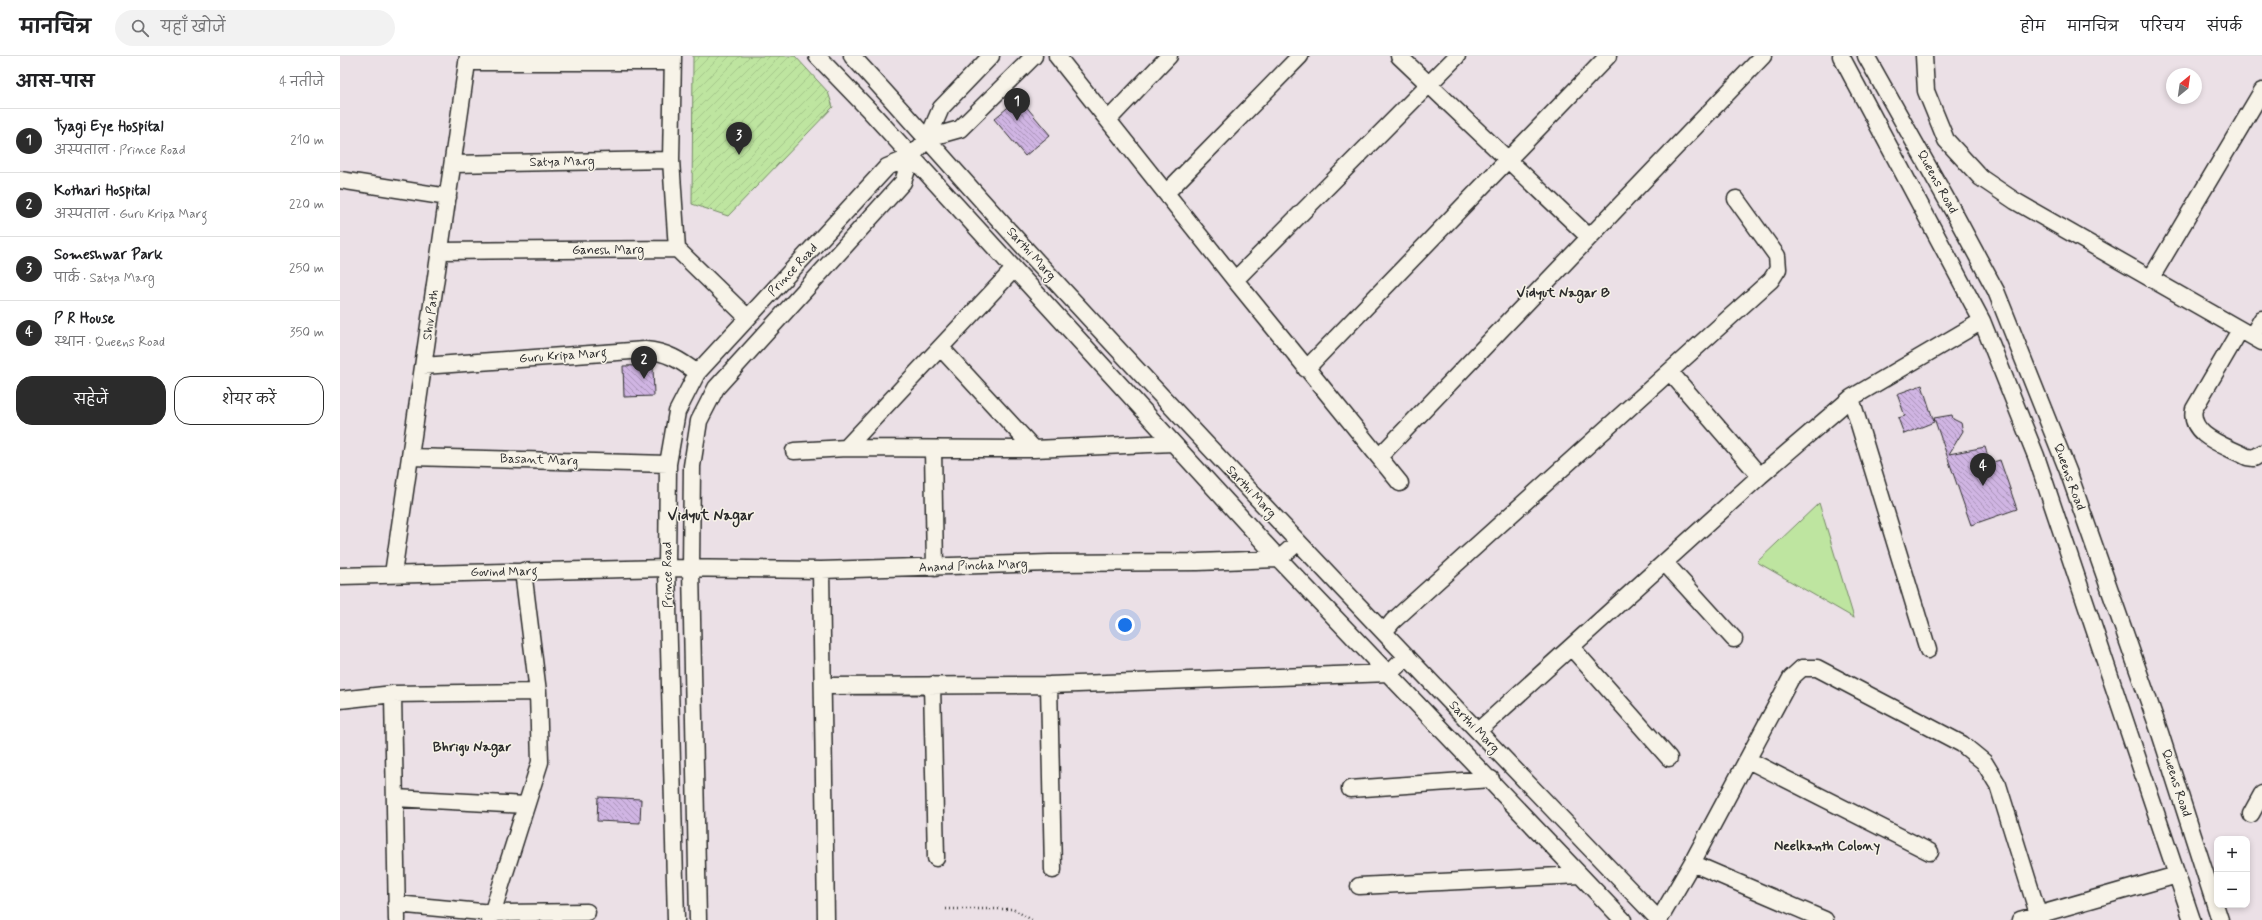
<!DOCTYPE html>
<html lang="hi">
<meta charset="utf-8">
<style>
body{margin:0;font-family:Mynerve,"Playpen Sans Deva",sans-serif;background:#f2f2f2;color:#202124}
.controls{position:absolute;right:12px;bottom:12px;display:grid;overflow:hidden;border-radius:8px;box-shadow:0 2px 6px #0003}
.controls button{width:36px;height:36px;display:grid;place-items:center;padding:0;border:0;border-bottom:1px solid #e0e0e0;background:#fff;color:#202124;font:20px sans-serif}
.compass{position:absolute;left:1826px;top:12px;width:36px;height:36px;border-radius:50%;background:#fff;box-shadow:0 2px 6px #0003;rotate:29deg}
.you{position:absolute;left:785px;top:569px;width:14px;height:14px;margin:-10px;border:3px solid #fff;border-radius:50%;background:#1a73e8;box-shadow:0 0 0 6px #1a73e833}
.badge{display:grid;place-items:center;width:26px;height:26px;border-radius:50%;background:#2b2b2b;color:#fff;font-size:13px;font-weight:700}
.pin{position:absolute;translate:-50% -33px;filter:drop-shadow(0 1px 2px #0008)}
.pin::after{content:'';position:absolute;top:21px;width:14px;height:12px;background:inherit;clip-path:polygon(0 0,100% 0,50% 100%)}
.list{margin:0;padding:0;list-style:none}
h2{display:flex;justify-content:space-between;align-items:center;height:52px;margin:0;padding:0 16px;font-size:17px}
h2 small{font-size:13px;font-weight:400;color:#757577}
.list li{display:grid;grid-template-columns:26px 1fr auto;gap:12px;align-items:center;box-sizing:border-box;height:64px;padding:0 16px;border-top:1px solid #e0e0e0}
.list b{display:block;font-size:15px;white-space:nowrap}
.list p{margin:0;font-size:13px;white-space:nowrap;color:#757577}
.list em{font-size:13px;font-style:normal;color:#757577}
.actions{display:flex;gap:8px;padding:12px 16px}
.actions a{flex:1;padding:9px 0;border:1px solid #2b2b2b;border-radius:16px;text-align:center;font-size:14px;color:#2b2b2b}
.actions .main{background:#2b2b2b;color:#fff}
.icon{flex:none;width:22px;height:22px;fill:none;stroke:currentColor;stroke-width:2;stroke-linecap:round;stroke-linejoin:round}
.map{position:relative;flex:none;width:1922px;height:864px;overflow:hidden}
header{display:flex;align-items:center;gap:24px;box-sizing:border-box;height:56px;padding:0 20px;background:#fff;border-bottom:1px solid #e0e0e0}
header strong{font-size:19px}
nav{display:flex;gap:22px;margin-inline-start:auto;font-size:14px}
.search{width:280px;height:36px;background:#f2f2f2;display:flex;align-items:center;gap:10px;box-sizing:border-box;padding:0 14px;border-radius:22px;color:#757577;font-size:15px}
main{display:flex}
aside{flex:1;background:#fff}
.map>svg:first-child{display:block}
</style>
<header>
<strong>मानचित्र</strong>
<div class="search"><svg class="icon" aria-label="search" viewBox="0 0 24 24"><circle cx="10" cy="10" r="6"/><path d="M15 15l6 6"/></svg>यहाँ खोजें</div>
<nav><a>होम</a><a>मानचित्र</a><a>परिचय</a><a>संपर्क</a></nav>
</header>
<main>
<aside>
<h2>आस-पास<small>4 नतीजे</small></h2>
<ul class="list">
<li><span class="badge">1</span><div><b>Tyagi Eye Hospital</b><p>अस्पताल · Prince Road</p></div><em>210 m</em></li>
<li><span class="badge">2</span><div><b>Kothari Hospital</b><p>अस्पताल · Guru Kripa Marg</p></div><em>220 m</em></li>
<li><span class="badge">3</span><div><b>Someshwar Park</b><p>पार्क · Satya Marg</p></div><em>250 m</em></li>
<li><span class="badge">4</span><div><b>P R House</b><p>स्थान · Queens Road</p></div><em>350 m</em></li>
</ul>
<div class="actions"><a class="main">सहेजें</a><a>शेयर करें</a></div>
</aside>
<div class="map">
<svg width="1922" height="864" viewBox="0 0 1922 864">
<defs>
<pattern id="garden-furrows" width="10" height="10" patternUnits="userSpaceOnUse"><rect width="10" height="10" fill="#bee5a0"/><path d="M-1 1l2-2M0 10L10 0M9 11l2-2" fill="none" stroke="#a3c58a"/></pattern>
<pattern id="building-back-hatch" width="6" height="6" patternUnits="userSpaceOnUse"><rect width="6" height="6" fill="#d0b5e3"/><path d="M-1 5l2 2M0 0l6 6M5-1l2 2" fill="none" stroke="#a993b8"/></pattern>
</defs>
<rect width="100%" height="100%" fill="#ebe0e6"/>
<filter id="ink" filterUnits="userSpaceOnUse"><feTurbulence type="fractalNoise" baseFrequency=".025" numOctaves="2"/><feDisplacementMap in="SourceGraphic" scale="8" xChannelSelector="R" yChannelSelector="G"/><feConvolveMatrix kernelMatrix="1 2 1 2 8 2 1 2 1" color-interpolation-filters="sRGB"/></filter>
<g filter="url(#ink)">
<path fill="#bee5a0" stroke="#748866" d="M1479,447L1514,562L1417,506Z"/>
<path fill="url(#garden-furrows)" stroke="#748866" d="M353,0H455L488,36L493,51L388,160L352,148Z"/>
<path fill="url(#building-back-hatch)" stroke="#2b2b2b" d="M679,42L710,79L685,100L654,63Z
M313,309L314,340L284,341L283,310Z
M1582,329L1594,366L1564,378L1558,362L1565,360L1557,338Z
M1612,359L1613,363L1621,367L1623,375L1609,398L1645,391L1650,407L1660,404L1677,453L1631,469L1594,362Z
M258,741L301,743L300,767L257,765Z"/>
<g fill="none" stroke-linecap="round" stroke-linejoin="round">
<defs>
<path id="minor" d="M333,0L331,104L337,193
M477,0L531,56L939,503L1283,864
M512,0C577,70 638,142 703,212C905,432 1112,649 1319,864
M717,0L895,224L1060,427
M1059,0L1249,181
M1501,0L1642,265L1696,400L1852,864
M1526,0L1613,155L1656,235L1728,415L1820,677L1880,864
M1584,0L1586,35L1606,84L1641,122L1675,145L1922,286
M127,6H333
M769,63L829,0
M588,82L620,73L694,0
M113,108L331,104
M0,124L108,141
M826,137L960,0
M100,195L337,193L408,262
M1811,222L1922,35
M895,224L1117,0
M1900,274L1854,353C1848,380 1887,390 1907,401L1914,402L1922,397
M1912,280L1922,263
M601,292L694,393
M83,310L305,294C327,296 340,304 357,317
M966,313L1268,0
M1330,316L1420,420
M1511,342L1588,594
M506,392L674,213
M593,393L595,512
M454,395L506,392L694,393L833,387
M70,401L328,408
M1039,401L1423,0
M1325,507L1394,583
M481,514L486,864
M53,518L128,0
M0,520L327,512L481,514L709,507L858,506L939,503L958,486
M1044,576L1053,565L1431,224L1438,213L1437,200L1396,143
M1231,591L1329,702
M592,629L596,802
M709,629L713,814
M483,630L709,629L1050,617L1067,600
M53,638L57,864
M0,644L53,638L198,636
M1138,675L1420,420L1511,342L1642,265
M1408,704L1590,796
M1010,733L1151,723
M55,742L186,749
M1911,758L1922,738
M1352,807L1485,864
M1019,830L1240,819
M56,848L152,857L247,856
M150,864L200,706L198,636L183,515
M336,864L327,512L328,408L337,356L357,317L547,111L571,101L588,82L601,52L651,0
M358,864L351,513L352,410L359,365L376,332L563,126L571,101
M1319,864L1352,807L1451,622L1462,612H1477L1622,688L1644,706L1658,729L1700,864
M1680,864L1837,819"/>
</defs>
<use href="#minor" stroke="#2b2b2b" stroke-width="19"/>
<path stroke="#2b2b2b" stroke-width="2.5" stroke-dasharray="1 3" stroke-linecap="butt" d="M606,853H673L692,864"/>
<use href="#minor" stroke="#f7f3e8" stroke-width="16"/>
</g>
</g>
<g text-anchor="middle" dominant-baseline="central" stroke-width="3" stroke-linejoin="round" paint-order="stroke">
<g font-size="13" fill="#2b2b2b" stroke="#f7f3e8">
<text transform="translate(222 106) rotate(-1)">Satya Marg</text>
<text transform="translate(1597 126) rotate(61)">Queens Road</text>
<text x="268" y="194">Ganesh Marg</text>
<text transform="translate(691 198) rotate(48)">Sarthi Marg</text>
<text transform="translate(453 214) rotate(-47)">Prince Road</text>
<text transform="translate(91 259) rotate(-82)">Shiv Path</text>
<text transform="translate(223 300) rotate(-4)">Guru Kripa Marg</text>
<text transform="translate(199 404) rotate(2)">Basant Marg</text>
<text transform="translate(1729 421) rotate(70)">Queens Road</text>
<text transform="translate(911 436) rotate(47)">Sarthi Marg</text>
<text transform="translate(633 510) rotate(-2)">Anand Pincha Marg</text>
<text transform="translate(164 516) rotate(-1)">Govind Marg</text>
<text transform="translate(328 519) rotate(-91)">Prince Road</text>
<text transform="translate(1134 671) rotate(46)">Sarthi Marg</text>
<text transform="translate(1836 727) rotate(72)">Queens Road</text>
</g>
<g font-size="14" font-weight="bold" fill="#2b2b2b" stroke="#f7f3e8">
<text x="1223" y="237">Vidyut Nagar B</text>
<text x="132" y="691">Bhrigu Nagar</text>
<text x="1487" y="790">Neelkanth Colony</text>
</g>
<g font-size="15" font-weight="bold" fill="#2b2b2b" stroke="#f7f3e8">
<text x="371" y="460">Vidyut Nagar</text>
</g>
</g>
</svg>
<div class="controls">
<button>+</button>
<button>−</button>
</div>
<svg class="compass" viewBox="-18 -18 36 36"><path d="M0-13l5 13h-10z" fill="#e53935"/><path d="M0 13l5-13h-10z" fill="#757577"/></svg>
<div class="you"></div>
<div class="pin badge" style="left:677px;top:65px">1</div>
<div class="pin badge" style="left:304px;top:323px">2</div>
<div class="pin badge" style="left:399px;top:99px">3</div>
<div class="pin badge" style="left:1643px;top:430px">4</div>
</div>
</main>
